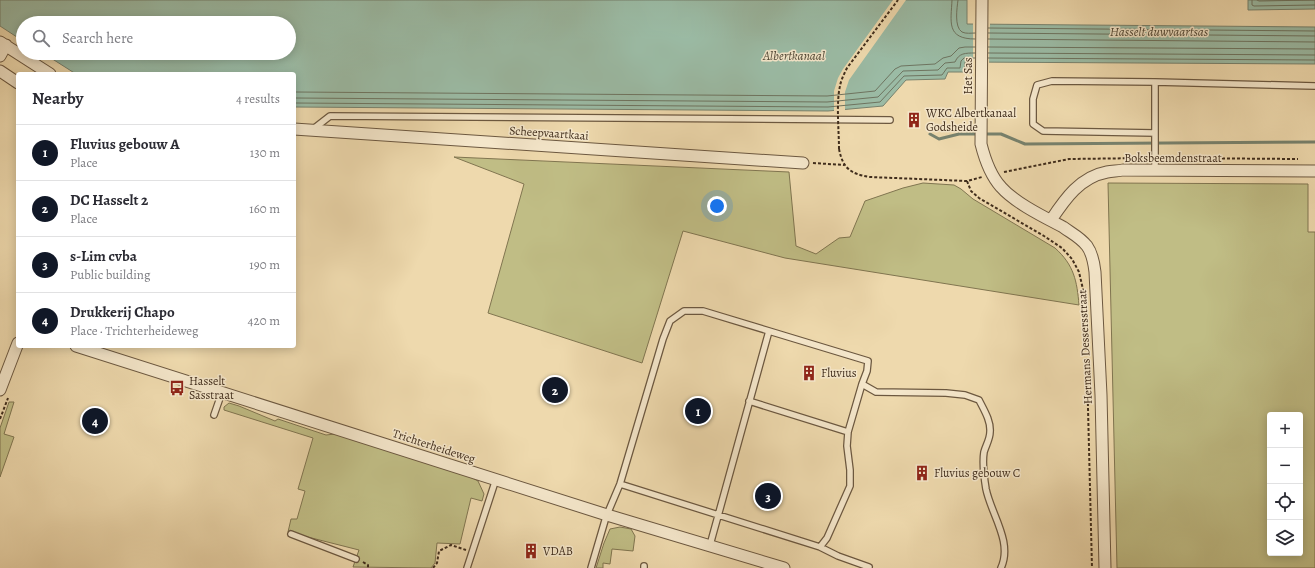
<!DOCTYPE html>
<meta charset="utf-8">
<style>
body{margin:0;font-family:Alegreya,serif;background:#f2f2f3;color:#2b2b33}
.controls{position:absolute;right:12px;bottom:12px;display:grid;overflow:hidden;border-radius:4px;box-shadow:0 2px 10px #0003}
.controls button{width:36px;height:36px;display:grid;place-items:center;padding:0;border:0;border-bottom:1px solid #e1e1e2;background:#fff;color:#2b2b33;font:20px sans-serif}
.you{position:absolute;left:717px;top:206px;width:14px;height:14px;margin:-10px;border:3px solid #fff;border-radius:50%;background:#1a73e8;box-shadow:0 0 0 6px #1a73e833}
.badge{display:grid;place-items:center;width:26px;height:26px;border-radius:50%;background:#111827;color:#fff;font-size:13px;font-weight:700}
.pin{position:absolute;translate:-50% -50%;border:2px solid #fff;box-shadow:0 1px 4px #0006}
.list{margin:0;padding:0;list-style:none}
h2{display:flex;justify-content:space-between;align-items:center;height:52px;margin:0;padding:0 16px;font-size:17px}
h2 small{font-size:13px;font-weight:400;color:#7c7c81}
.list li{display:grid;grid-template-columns:26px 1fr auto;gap:12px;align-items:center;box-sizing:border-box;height:56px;padding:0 16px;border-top:1px solid #e1e1e2}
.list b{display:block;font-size:15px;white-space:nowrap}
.list p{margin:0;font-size:13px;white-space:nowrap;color:#7c7c81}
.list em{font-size:13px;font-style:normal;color:#7c7c81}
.icon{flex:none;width:22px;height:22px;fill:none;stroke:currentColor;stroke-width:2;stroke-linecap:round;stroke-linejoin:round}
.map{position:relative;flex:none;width:1315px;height:568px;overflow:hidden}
.search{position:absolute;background:#fff;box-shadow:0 2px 10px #0003;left:16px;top:16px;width:280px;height:44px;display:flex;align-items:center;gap:10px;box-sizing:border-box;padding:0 14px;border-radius:22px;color:#7c7c81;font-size:15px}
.panel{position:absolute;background:#fff;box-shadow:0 2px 10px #0003;left:16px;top:72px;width:280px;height:276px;border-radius:4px}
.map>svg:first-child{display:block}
</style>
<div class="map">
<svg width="1315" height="568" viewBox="0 0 1315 568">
<rect width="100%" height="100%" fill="#eed9ad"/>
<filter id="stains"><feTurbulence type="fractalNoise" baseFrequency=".005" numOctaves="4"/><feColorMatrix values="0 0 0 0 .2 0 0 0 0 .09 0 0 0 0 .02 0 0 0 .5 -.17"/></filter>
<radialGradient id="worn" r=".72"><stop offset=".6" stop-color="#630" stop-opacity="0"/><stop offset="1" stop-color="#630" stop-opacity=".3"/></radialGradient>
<path fill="#c0bd85" stroke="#807550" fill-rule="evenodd" d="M454,157L789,172L796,246L816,254L839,238L850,237L865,201L903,188L923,183L954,185L961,189L973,199L1055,248C1074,265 1077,281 1079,305L785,258L683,231L642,363L488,313L524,184Z
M1108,183L1308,184V232H1315V568H1117ZM1270,415H1300V553H1270Z
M9,402H14L4,434L14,437L0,477V428Z
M229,403L239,406L275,421L278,419L326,435L335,434L463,473L478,481L484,494L482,501L471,498L460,544L437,543L435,563L431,568L353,567L359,550L288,532L291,519H297L305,491L298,489L313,438L224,410V407Z
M620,527L631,529L635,536L633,551L612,549L610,564L603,563V568H596L604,543L610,529Z"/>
<path fill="#9bbba5" stroke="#77826e" d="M0,0H967V24L1315,27V64L965,62L964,72H948L945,79L906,80L883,106L828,111L294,107V74H76L43,53H289V23H23V41L0,26Z
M1248,0H1315V9L1248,10Z"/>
<path fill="#eed9ad" d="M893,0H906L849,80L845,92V111L834,113V91L838,78L843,69Z
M973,22H990L989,64H973Z"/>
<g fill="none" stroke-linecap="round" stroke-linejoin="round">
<path stroke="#6e7460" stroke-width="1" d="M952,0C951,22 946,39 975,39
M958,0C957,8 954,27 962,32C966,34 971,33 975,33
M1252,0V5L1254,6L1315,5
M1257,0L1259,1L1315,0
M988,28L1315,31
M988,33L1315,36
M988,39L1315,42
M988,47L1315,49
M988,53L1315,55
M988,58L1315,60
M294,92L827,96L875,91L895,69L901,66L935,64L943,58L951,56L959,48L965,47H975
M294,98L827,102L878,97L903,71L938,70L945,63L955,62C959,53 965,53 975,53
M294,103L828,107L880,102L904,76L942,75L947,68H960L961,61L964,58H975"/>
<path stroke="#77826e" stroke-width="3" d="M930,134L939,139L959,134H1001L1025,144L1315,142"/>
<defs>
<path id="lane" d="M312,130L330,116L890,120
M1155,133L1043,131L1033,124V99L1037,85L1052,81L1155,82
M1155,171V82L1315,86
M769,331L868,361L867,371L862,384
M749,401L848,432
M214,415L222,392
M620,484L820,547
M291,534L356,559
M869,567L838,556L820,547L827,538L850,486V470L847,446L848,432L862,384L876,392L946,393L965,395L979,400C984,410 991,421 990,432C990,439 986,445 984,452C982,464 984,477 986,489C991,514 1013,542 1001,568
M467,568L496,479
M591,568L606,517L620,484L663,339L670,321L684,311H703L769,331L710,545
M644,568V566"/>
<path id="street" d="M982,0L981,144C985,160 990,175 1001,187C1015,203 1044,217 1063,227C1071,233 1080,237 1087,246C1092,253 1094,263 1095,272L1101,395L1105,568
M0,42L50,74
M0,56L6,45
M0,71L18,83
M294,129L803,163
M1051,220C1065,199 1080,177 1107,172C1112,171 1118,171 1123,170L1315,171
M76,346L607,515L784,568
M0,390L18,343"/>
</defs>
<use href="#lane" stroke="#6c5840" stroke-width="8"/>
<use href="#street" stroke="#6c5840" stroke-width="13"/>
<path stroke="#402d1c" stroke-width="2" stroke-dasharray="3 2" stroke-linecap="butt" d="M839,149C843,169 851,174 870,177L967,181L982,177
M1162,158L1298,159
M813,163L844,165
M1004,172L1069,159L1148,158
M967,181L971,191L979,198L1044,236L1062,248L1072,259L1079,272L1085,298
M1086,328L1092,568
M0,419L8,398
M363,562L368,565V568
M433,568L437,563L439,551L451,545L466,550"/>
<use href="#lane" stroke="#f4e6ca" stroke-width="5.5"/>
<use href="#street" stroke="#f4e6ca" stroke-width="11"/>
<path stroke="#402d1c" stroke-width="2" stroke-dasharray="3 2" stroke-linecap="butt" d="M839,149C839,131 836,103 840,86C841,80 844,74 847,68L898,0"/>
</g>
<defs>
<symbol id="building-bare" viewBox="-9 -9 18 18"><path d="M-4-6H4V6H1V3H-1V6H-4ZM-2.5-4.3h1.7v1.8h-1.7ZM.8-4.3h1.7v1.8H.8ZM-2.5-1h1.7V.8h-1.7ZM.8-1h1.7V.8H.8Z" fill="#8f2418" stroke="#f4e6ca" stroke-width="2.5" paint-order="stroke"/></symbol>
<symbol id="bus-bare" viewBox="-9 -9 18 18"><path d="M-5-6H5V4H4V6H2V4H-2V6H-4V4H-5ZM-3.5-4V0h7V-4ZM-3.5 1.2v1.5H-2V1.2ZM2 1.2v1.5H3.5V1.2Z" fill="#8f2418" stroke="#f4e6ca" stroke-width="2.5" paint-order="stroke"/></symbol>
</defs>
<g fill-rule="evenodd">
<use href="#building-bare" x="903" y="109" width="22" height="22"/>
<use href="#building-bare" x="798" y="362" width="22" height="22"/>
<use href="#bus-bare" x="166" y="377" width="22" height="22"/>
<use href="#building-bare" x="911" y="462" width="22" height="22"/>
<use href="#building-bare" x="520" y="540" width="22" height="22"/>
</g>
<g text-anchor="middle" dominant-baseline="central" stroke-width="3" stroke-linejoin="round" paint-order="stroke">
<g font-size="12" fill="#402d1c" stroke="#f4e6ca">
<text transform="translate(968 76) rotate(-90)">Het Sas</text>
<text transform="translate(549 133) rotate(4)">Scheepvaartkaai</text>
<text x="1173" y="158">Boksbeemdenstraat</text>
<text transform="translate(1085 347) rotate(-93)">Hermans Dessersstraat</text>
<text transform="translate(434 446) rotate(18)">Trichterheideweg</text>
</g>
<g font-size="12" fill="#402d1c" stroke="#f4e6ca" text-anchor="start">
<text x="926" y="113">WKC Albertkanaal<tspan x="926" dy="14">Godsheide</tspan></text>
<text x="821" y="373">Fluvius</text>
<text x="189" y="381">Hasselt<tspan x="189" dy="14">Sasstraat</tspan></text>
<text x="934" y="473">Fluvius gebouw C</text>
<text x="543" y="551">VDAB</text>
</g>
<g font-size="13" font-style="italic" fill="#524937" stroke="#f4e6ca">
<text x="1159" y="31">Hasselt duwvaartsas</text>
<text x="794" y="55">Albertkanaal</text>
</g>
</g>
<rect width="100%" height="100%" filter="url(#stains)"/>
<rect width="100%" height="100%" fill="url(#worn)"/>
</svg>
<div class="controls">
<button>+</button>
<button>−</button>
<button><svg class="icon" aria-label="locate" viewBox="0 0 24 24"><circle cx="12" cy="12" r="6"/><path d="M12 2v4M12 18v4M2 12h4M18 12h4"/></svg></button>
<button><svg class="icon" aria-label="layers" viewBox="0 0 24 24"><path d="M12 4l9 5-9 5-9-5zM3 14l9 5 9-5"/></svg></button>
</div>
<div class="you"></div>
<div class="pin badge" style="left:698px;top:411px">1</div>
<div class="pin badge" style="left:555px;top:390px">2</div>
<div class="pin badge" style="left:768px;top:496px">3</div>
<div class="pin badge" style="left:95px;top:421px">4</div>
<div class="search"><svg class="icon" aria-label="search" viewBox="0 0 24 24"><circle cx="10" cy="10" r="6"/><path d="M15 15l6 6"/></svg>Search here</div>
<section class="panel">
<h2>Nearby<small>4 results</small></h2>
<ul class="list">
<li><span class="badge">1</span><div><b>Fluvius gebouw A</b><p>Place</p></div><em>130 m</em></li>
<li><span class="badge">2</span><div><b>DC Hasselt 2</b><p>Place</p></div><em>160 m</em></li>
<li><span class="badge">3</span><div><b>s-Lim cvba</b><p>Public building</p></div><em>190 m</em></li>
<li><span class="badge">4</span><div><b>Drukkerij Chapo</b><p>Place · Trichterheideweg</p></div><em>420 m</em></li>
</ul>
</section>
</div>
